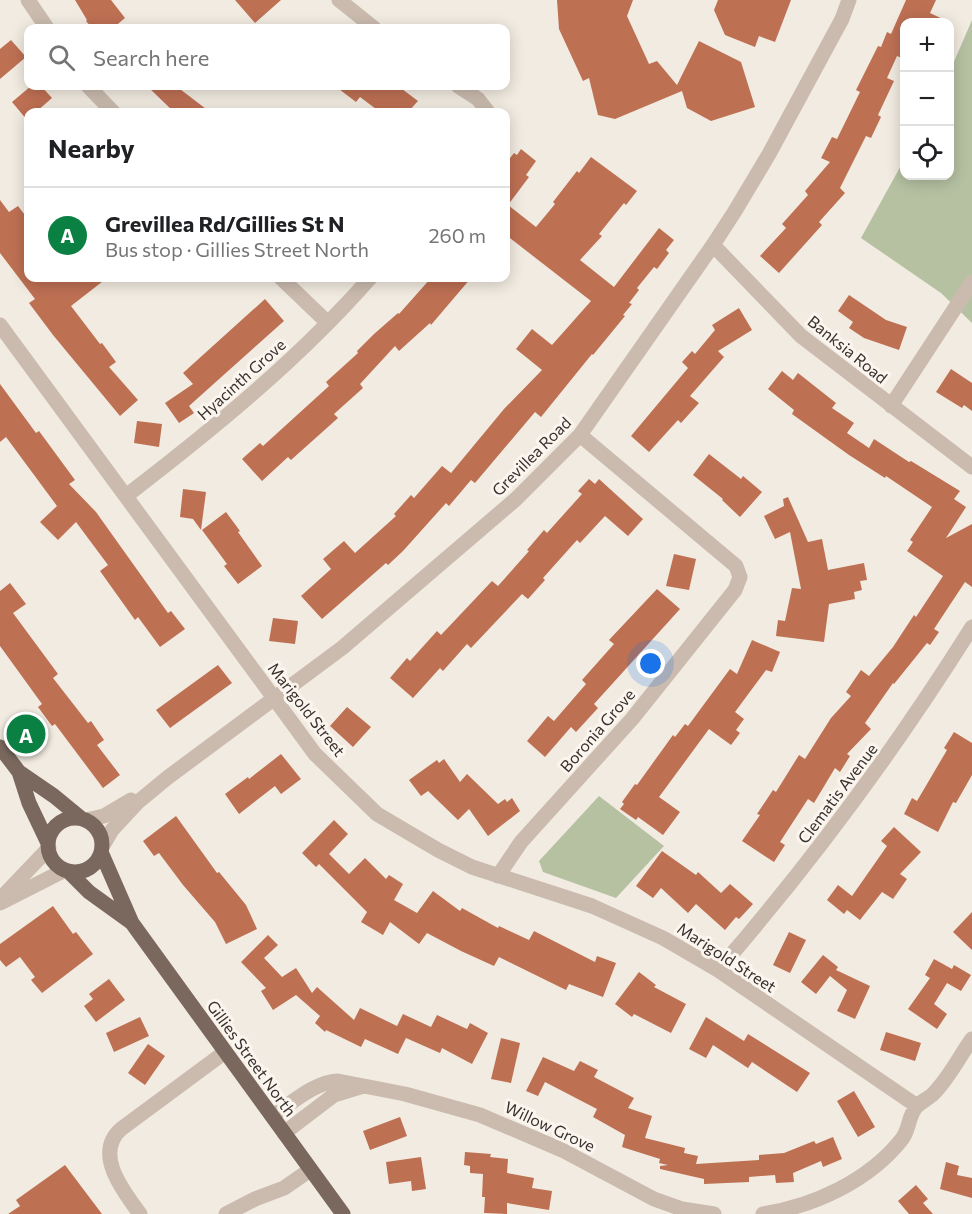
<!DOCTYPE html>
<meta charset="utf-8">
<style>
body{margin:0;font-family:Commissioner,sans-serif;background:#f2f2f2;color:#202124}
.controls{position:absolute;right:18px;top:18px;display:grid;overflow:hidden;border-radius:12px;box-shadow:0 3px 15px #0003}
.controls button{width:54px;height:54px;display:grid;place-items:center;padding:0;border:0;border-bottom:2px solid #e0e0e0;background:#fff;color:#202124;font:30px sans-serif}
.you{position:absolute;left:651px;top:664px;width:21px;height:21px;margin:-15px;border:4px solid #fff;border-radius:50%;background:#1a73e8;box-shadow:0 0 0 9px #1a73e833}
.badge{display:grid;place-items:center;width:39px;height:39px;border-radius:50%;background:#0b8043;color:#fff;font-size:20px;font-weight:700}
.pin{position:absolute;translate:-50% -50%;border:3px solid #fff;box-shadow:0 2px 6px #0006}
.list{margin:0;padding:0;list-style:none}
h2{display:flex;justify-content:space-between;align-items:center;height:78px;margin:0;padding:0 24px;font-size:26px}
h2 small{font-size:20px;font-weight:400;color:#757577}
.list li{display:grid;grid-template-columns:39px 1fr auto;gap:18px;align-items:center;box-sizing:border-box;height:96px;padding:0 24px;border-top:2px solid #e0e0e0}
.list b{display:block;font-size:22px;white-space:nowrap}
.list p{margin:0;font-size:20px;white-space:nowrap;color:#757577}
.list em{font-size:20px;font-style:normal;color:#757577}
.icon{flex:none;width:33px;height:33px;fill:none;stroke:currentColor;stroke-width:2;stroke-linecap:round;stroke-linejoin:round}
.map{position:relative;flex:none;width:972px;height:1214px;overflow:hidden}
.search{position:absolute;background:#fff;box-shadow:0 3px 15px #0003;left:24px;top:24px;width:486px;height:66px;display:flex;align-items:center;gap:15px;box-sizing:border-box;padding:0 21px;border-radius:12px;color:#757577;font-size:22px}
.panel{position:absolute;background:#fff;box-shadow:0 3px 15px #0003;left:24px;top:108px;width:486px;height:174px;border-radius:12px}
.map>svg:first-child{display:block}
</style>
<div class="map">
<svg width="972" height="1214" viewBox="0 0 972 1214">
<rect width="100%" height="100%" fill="#f2ebe1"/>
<path fill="#b6c1a2" d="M972,20V323L941,293L861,238L904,160V176H950V71Z
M599,796L664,846L616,898L543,872L539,861Z"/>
<path fill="#be7053" d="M75,0H111L125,18L113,28H92L86,21L87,20Z
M235,0H281L255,23Z
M557,0H633L627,16L649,64L657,61L677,85L699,41L741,62L755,107L711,121L687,108L682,91L615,119L598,115L589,78L583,81L559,29Z
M718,0H791L775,42L759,36L755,47L725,35L714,10Z
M906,0H936L930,13L949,22H904V59L897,56L887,78L894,81L878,115L881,117L871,138L866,136L840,188L845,193L819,222L822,225L779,273L760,256L786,228L782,224L808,195L805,191L830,162L821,158L832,137L837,139L860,92L856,90L878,46L881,47L887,32L891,34Z
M11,40L26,57L0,79V49Z
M31,86H41L52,98L36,112H28L27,120L12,102Z
M147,86H176L210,112H174Z
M335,86H398L418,101L408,112H380L360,97L356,102Z
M521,149L536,161L526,175L529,177L508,205L536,227L555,204L553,202L577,171L579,173L591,157L637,191L626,205L624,203L611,219L599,234L602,236L580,260L614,287L659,228L674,240L666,250L669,253L657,269L654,267L637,288L639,290L629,303L632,304L623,315L625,316L593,355L592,354L541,417L535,412L475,483L471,480L449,506L446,503L403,551L388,565L386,563L322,619L301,596L331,569L323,559L344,541L355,553L396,516L394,514L411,495L414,498L442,466L451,473L504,409L542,370L516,349L532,329L552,345L591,301L506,235V163L514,153L517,155Z
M0,200L9,212L18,206L28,219V278H107L71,306L100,344L102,343L116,362L109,367L138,400L120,416L53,335L29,303L35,299L0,253Z
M431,278H471L431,325L430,323L399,351L395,346L360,384L363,388L334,414L338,418L291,460L288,457L262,481L242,459L260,443L263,446L329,386L326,382L358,353L357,351L374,334L398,313L399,314Z
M849,295L886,320L907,327L899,350L864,338L849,328L853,322L838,311Z
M265,299L284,321L189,406L194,413L179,423L165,403L193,384L183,373Z
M739,308L752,330L718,351L724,357L690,396L699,403L681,423L678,420L649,452L631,436L688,368L682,362L692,351L695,354L715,330L712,325Z
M951,369L972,383V411L964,405L962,408L936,392Z
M782,371L793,380L798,373L836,403L832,408L854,423L847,433L869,448L874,439L909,462L911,461L960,491L954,499L966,507L946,538L972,524V587L965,582L934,629L939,632L930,645L927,643L894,684L893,683L865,723L871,729L847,754L850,756L840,772L835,768L814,803L808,799L780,842L785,845L774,862L742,841L760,815L757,814L773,790L776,792L799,755L805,759L831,718L851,696L846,692L861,670L869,676L893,647L914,615L916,617L943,576L907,551L913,542L910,540L932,507L886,476L885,478L849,455L792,414L794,410L768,389Z
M0,384L36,433L39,431L75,480L69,484L96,512L168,613L171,611L185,629L160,647L138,617L135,620L100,571L108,565L76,522L58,540L40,522L57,506L6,437L0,442Z
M137,421L162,424L159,447L134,443Z
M709,454L741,479L743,476L762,492L740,517L722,500L723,499L693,475Z
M589,479L595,484L599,479L643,519L628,536L605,516L580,543L577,540L543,578L545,580L528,599L522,594L471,648L467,644L443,671L440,668L413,698L390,678L407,658L410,661L437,631L441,635L492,581L498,586L529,551L527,550L544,530L547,533L582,494L578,491Z
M183,489L206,492L201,530L193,519L180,517Z
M788,497L808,542L822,539L828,570L864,563L867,580L860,581L862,590L854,592L855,599L829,604L824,642L776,636L778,620L785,621L792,588L801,589L790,532L775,539L764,516L784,506L783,499Z
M226,512L240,531L238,532L262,566L238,584L224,566L227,564L202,530Z
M674,554L696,559L689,590L666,586Z
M10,583L26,604L13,613L58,674L53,678L88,723L91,721L104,740L97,745L120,775L103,788L55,724L52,726L38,707L42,704L0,646V591Z
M657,589L680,609L594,704L598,708L576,732L571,727L545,757L527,741L548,716L554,721L586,684L582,680L614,644L609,640Z
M273,618L298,621L295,644L269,641Z
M752,640L780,652L772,672L766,670L735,712L744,719L736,730L740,733L731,745L709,729L659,797L680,812L663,835L638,817L636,820L620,809L624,804L622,802L635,784L637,785L673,735L675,737L685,724L688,726L730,669L737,674Z
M218,665L232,683L170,728L156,710Z
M347,707L371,727L353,747L330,726Z
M954,732L972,743V775L956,803L953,802L938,832L904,814L912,798L917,801L947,750L944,748Z
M281,754L301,779L281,794L275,786L239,814L225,794L248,777L249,779Z
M444,759L460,782L467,774L498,804L505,799L507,802L512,798L520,811L488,836L469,809L458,820L428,791L421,796L409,780L437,760L439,763Z
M176,816L217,873L219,872L246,905L257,929L226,944L215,922L183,885L159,853L154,856L143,841Z
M334,820L348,834L329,854L349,874L365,858L386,879L389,875L403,884L394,900L417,913L433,891L460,911L462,908L498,928L499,926L529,940L534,931L595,962L597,956L616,963L603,997L569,984L566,990L499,957L494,966L461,951L427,933L419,944L390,922L383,935L361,922L367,912L319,864L316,867L302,853Z
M894,827L921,852L900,874L907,879L893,899L882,892L860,920L847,910L844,914L827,900L838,885L852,896L887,846L881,841Z
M662,851L696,875L698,872L721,893L730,884L753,904L739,919L736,917L725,930L696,904L688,913L661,888L653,898L636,886Z
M53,906L73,934L76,932L93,954L42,993L31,980L35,977L20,957L6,967L0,960V944Z
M972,912V950L953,932Z
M789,932L806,940L790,973L773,965Z
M268,935L278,945L264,958L282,977L296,968L312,993L317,987L354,1020L360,1008L397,1026L403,1014L431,1027L437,1015L467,1029L470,1023L488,1033L472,1064L442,1048L440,1053L406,1038L398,1054L365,1039L361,1047L326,1030L325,1032L315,1023L320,1016L296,995L273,1010L261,991L266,988L241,962Z
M823,955L838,967L836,970L870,986L855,1019L837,1011L847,990L830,976L816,994L801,982Z
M934,959L952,969L954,965L971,975L961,991L947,983L934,1004L947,1014L937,1029L908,1009L930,978L925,975Z
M639,972L656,985L654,987L686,1004L671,1033L634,1014L632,1017L615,1004Z
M109,979L125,1000L96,1022L84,1006L93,999L89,994Z
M140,1017L149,1036L114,1052L106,1033Z
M706,1017L744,1041L748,1034L810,1073L797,1092L752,1062L748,1068L713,1045L706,1058L689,1049Z
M886,1032L921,1043L915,1061L880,1050Z
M501,1038L520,1043L511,1083L491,1079Z
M148,1044L165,1056L145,1085L128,1073Z
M543,1057L574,1071L580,1061L598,1070L594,1077L634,1098L628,1108L652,1116L645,1138L685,1148L684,1153L698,1156L696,1164L759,1160V1155L784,1153L814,1141L816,1144L833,1137L842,1159L823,1167L821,1161L793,1173L794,1182L776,1183L775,1175L749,1177V1182L704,1184V1179L660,1169V1166L668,1165L659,1163L660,1159L622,1147L625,1135L593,1117L597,1109L545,1082L538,1096L526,1091Z
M854,1091L875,1127L858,1137L837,1101Z
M400,1117L407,1136L370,1150L363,1131Z
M465,1152L491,1154L490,1157L508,1159L507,1173L534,1178L532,1188L552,1191L549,1210L507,1203V1214L484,1213L485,1197H482L483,1174L470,1173V1166L464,1165Z
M421,1157L426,1189L412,1191L411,1181L389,1184L386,1162Z
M946,1162L959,1166L957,1175L972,1178V1198L940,1189Z
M65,1165L102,1214H8L20,1206L16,1200Z
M916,1185L928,1199L923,1203L933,1214H909L898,1201Z"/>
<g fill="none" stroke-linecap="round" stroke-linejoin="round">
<path stroke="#cabbae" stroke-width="15" d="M28,0L47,28
M339,0L374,28
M88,86L113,112
M458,86L478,99L488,112
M713,245L801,336L972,467
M281,278L328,323
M0,325L315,754L377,814L438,850L472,867L592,906L663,938L718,970L917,1106
M891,406L972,282
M126,496C213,429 298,360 370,278
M86,820L104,816L131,800
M102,847L112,830L138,802L167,778L342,648L516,499L580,435L713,245L735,211L769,154L842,19L849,0
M498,876L521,842L632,719L735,590L740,577L736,566L580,435
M6,893L49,848
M0,903L65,870
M718,970C812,862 896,748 972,627
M272,1116C291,1104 314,1082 338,1081L405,1094L480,1115L562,1150L654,1199L682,1209L714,1214
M284,1133L334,1095L360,1087
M140,1214C124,1192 93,1154 121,1129L225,1052
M226,1214L255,1199L284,1188L310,1170
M763,1214C814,1206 869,1181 902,1139C910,1129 908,1115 917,1106C921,1102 927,1099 932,1095C948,1080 959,1057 972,1039"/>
<path stroke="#7a685e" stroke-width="15" d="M0,747L19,772L29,803L48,843
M19,772L54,796L82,819
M48 845a27 27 0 1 1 54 0a27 27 0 1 1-54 0Z
M101,852L132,923L343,1214
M68,871L89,892L132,923"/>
</g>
<g text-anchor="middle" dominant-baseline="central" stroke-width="6" stroke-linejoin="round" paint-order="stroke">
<g font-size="16" fill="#39302c" stroke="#faf5ee">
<text transform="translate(848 349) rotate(39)">Banksia Road</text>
<text transform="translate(241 379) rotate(-42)">Hyacinth Grove</text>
<text transform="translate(531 456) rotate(-45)">Grevillea Road</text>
<text transform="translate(307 709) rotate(52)">Marigold Street</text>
<text transform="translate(597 730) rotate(-49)">Boronia Grove</text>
<text transform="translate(837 793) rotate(-53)">Clematis Avenue</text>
<text transform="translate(727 957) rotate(33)">Marigold Street</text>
<text transform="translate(252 1058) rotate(54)">Gillies Street North</text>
<text transform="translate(550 1126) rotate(25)">Willow Grove</text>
</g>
</g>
</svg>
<div class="controls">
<button>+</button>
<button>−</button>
<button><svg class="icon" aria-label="locate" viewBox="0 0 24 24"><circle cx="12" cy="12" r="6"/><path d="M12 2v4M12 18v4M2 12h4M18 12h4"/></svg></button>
</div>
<div class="you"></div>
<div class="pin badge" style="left:26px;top:734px">A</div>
<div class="search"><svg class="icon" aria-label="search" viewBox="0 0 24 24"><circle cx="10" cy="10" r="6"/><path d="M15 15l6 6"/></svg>Search here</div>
<section class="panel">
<h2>Nearby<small></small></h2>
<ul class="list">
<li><span class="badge">A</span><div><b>Grevillea Rd/Gillies St N</b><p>Bus stop · Gillies Street North</p></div><em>260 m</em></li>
</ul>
</section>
</div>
